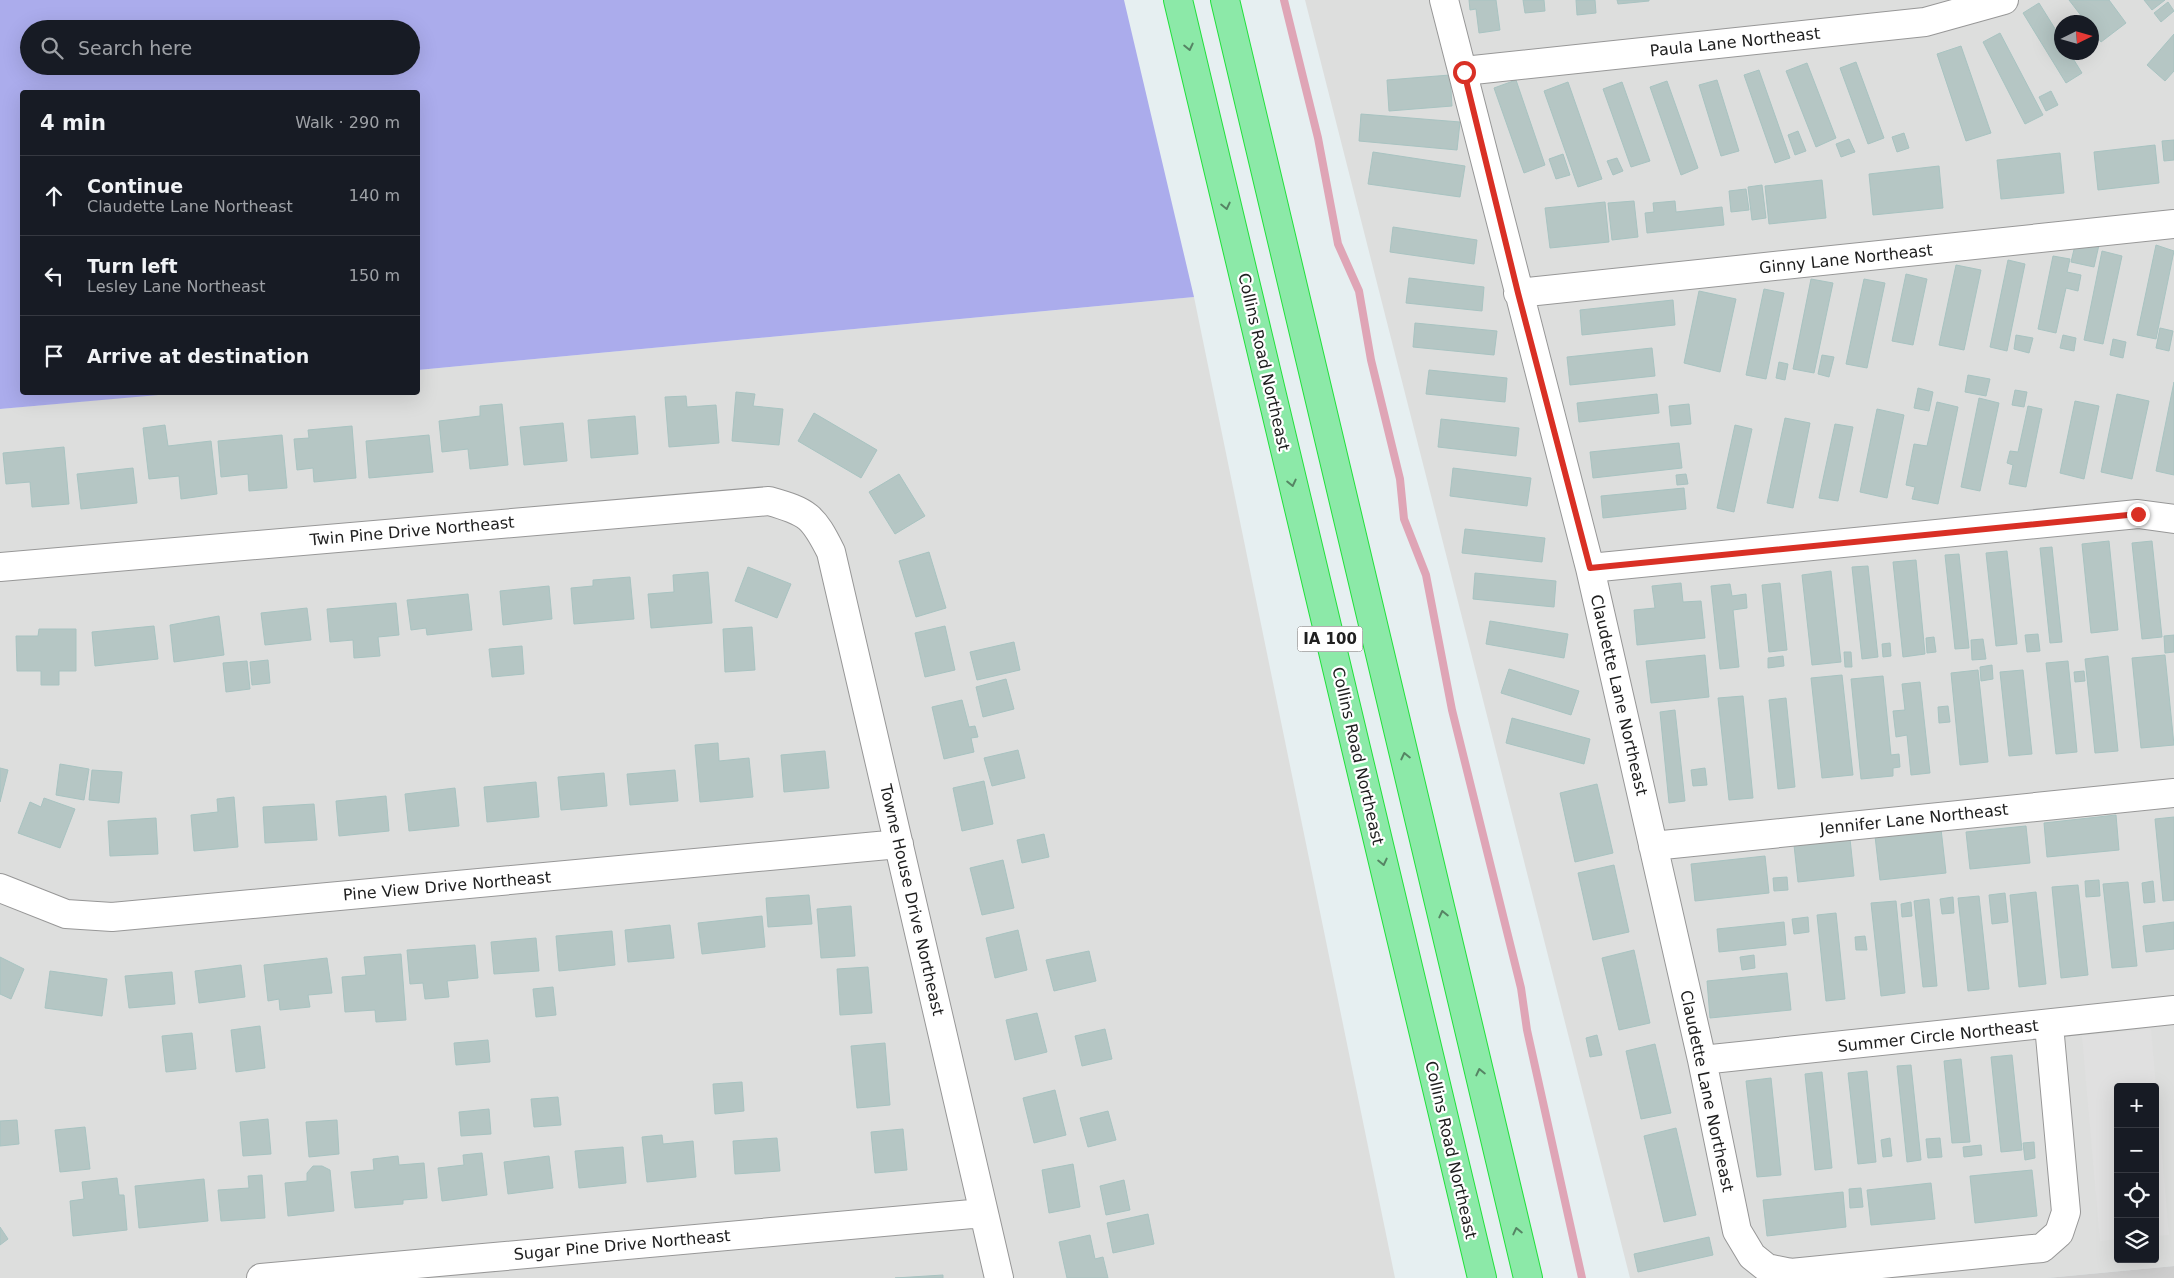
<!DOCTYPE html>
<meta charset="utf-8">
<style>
body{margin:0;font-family:"DejaVu Sans",sans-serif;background:#242831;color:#f1f3f6}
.controls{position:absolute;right:15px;bottom:15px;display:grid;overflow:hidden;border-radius:5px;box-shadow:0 5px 20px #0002}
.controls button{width:45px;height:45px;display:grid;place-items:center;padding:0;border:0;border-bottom:1px solid #363941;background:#171b24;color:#f1f3f6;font:25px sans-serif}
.compass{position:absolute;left:2054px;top:15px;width:45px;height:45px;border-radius:50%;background:#171b24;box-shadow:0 5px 20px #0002;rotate:85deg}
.stop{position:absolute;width:15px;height:15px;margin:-11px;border:4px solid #d93025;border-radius:50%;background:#fff}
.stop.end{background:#d93025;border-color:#fff;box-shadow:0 1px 5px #0008}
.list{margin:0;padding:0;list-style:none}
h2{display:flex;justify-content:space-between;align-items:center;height:65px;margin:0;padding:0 20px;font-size:21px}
h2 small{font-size:16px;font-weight:400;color:#9ea1a6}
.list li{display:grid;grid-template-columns:32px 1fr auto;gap:15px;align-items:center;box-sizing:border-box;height:80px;padding:0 20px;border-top:1px solid #363941}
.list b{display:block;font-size:19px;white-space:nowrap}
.list p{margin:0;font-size:16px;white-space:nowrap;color:#9ea1a6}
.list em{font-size:16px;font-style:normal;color:#9ea1a6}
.icon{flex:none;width:28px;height:28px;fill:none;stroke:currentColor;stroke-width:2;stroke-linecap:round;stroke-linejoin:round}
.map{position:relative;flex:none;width:2174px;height:1278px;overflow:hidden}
.search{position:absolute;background:#171b24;box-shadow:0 5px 20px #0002;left:20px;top:20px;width:400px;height:55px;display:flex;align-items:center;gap:12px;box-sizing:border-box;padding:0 18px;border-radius:28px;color:#9ea1a6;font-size:19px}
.panel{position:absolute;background:#171b24;box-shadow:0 5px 20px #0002;left:20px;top:90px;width:400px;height:305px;border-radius:5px}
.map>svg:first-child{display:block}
</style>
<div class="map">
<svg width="2174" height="1278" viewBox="0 0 2174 1278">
<rect width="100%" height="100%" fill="#e6eff1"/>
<path fill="#dddedd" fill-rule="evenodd" d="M1305,0H2174V1266L2047,1278H1630ZM2062,22H2092V52H2062ZM2118,1087H2155V1259H2118Z
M1194,297L1395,1278H0V409L181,392H418V370Z"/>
<path fill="#cecece" d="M2174,1266V1278H2047Z"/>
<path fill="#abacec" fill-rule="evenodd" d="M0,0H1124L1194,297L418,370V92H22V392L181,393L0,409ZM29,29H411V66H29Z"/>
<path fill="#e0e0e0" d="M2151,1029L2169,1235L2155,1236V1087H2118V1239L2100,1241L2082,1036Z"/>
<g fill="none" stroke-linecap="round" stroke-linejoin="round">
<path stroke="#dfa5b6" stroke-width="8" d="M1284,0L1318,138L1338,244L1359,291L1371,360L1400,479L1404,519L1426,575L1452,710L1521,988L1527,1030L1582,1278"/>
</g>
<path fill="#b5c6c4" stroke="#a8c3c1" d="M1469,0H1496L1500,30L1479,33L1476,9L1470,10Z
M1523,0H1544L1545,11L1525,13Z
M1576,0H1595L1596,13L1577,15Z
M1617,0H1649V1L1618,4Z
M2069,0H2109L2126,23L2101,42L2092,30V22H2086Z
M2144,0H2165L2152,10Z
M2168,2L2174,11L2161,22L2154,13Z
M2039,3L2062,40V52H2069L2082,73L2066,83L2023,13Z
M2000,33L2043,115L2025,124L1983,42Z
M2174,34V71L2165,81L2147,65Z
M1961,46L1991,133L1966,141L1937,54Z
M1856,62L1884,138L1868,144L1840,68Z
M1807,63L1836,138L1816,147L1786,71Z
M1759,70L1790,158L1775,163L1744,75Z
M1450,75L1452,106L1389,111L1387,80Z
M1516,80L1545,165L1524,173L1494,88Z
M1717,80L1739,151L1721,156L1699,85Z
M1667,81L1698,168L1681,175L1650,87Z
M1568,82L1602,179L1578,187L1544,91Z
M1622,82L1650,161L1631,167L1603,89Z
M2051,91L2058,105L2046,111L2039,97Z
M1361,114L1460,122L1457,150L1359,141Z
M1798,131L1806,151L1795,155L1788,135Z
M1904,133L1909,148L1897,152L1892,137Z
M1849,139L1855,152L1841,157L1836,144Z
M2174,140V160L2164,161L2162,141Z
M2155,145L2159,183L2098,190L2094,152Z
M1373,152L1465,166L1460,197L1368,184Z
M2060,153L2064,193L2001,199L1997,160Z
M1563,154L1570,175L1556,179L1549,159Z
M1617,158L1623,171L1613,175L1607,161Z
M1939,166L1943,208L1873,215L1869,174Z
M1822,180L1826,218L1769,224L1765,186Z
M1762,185L1766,218L1752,220L1748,187Z
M1746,189L1749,210L1731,212L1729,191Z
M1634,201L1638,237L1612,240L1608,203Z
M1675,201L1676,212L1722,207L1724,225L1647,233L1645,213L1654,212L1653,203Z
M1605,202L1609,242L1550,248L1545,208Z
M1393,227L1477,240L1474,264L1390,252Z
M2076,241L2099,245L2094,267L2071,262Z
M2156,245L2174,251L2156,339L2137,335Z
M2102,251L2122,256L2103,344L2084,340Z
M2053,256L2070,259L2067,272L2081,275L2078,291L2066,288L2056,333L2038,329Z
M2008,260L2025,264L2007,351L1990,347Z
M1956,265L1981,270L1964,350L1939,345Z
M1906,274L1927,279L1913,345L1892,341Z
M1409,278L1484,287L1482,311L1406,303Z
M1811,279L1833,283L1814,373L1793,369Z
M1864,279L1885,283L1867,368L1846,364Z
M1764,289L1784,293L1766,379L1746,375Z
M1699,291L1736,299L1720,372L1684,363Z
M1673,300L1675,325L1582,335L1580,310Z
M1415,323L1497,331L1494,355L1413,347Z
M2160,328L2173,331L2169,351L2156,348Z
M2016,335L2033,338L2029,353L2014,349Z
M2063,335L2076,338L2074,351L2060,348Z
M2113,339L2126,342L2123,358L2110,355Z
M1652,348L1655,376L1570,385L1567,357Z
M1822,355L1834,357L1829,377L1818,374Z
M1779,362L1788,364L1785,380L1776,378Z
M1429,370L1507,378L1505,402L1426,394Z
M1968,375L1990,379L1986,396L1965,392Z
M2174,382V475L2156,471Z
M1918,388L1933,392L1929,411L1914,408Z
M2015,390L2027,392L2024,407L2012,405Z
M736,392L755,394L753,406L783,409L779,445L732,441Z
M1657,394L1659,413L1579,422L1577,403Z
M2117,394L2149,401L2132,479L2101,472Z
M686,396L687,407L716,405L719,443L669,447L665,397Z
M1979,398L1999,403L1980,491L1961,487Z
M2075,401L2099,406L2084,479L2060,473Z
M1937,402L1958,407L1938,504L1912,499L1915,487L1906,485L1914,444L1927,446Z
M502,404L508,465L470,469L468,449L442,452L439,421L480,416V406Z
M1689,404L1691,424L1671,426L1669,406Z
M2028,406L2042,409L2026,487L2009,484L2013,465L2007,463L2010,451L2018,452Z
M1877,409L1904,415L1887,498L1860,492Z
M814,413L877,450L861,478L798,441Z
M635,416L638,454L591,458L588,420Z
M1785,418L1810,423L1793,508L1767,503Z
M1441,419L1519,428L1516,456L1438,447Z
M563,423L567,461L524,465L520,427Z
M1835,424L1853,427L1838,501L1819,498Z
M165,425L168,446L211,441L217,494L181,499L179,476L149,479L143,428Z
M1735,425L1752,429L1734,512L1717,508Z
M352,426L356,478L314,482L313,468L297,470L294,439L309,438L308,430Z
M282,435L287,488L249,491L248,474L221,477L218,441Z
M429,435L433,472L369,478L366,441Z
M1679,443L1682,468L1593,478L1590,452Z
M64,447L69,504L32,507L30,482L6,484L3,453Z
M133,468L137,503L81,509L77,474Z
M1453,468L1531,478L1527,506L1450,496Z
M899,474L925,516L895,534L869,492Z
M1686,474L1688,484L1677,485L1676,475Z
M1684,488L1686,509L1603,518L1601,496Z
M1465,529L1545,538L1542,562L1462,553Z
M2109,541L2118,630L2091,633L2082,544Z
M2152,541L2162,637L2142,639L2132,543Z
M2052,547L2062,642L2050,643L2040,548Z
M2007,551L2017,644L1996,646L1986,553Z
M929,552L946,608L916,617L899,561Z
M1959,554L1969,648L1955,649L1945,555Z
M1916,560L1925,654L1903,657L1893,562Z
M1868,566L1878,657L1862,659L1852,567Z
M748,567L791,584L777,618L735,601Z
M1831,571L1841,662L1812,665L1802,575Z
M708,572L712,623L651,628L648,594L674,592L673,575Z
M1475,573L1556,581L1554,607L1473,599Z
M630,577L634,619L574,624L571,588L593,586V580Z
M1681,583L1683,602L1701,601L1705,638L1637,645L1634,610L1655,608L1652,586Z
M1780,583L1787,650L1769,652L1762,585Z
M1730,584L1732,596L1746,594L1747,608L1733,610L1739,667L1720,669L1711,586Z
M549,586L552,619L503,625L500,591Z
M468,594L472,630L427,635L426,628L411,630L407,600Z
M396,603L399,635L378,637L380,656L354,658L353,640L330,642L327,609Z
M307,608L311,640L265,645L261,613Z
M219,616L224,655L174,662L170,625Z
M1490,621L1568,634L1564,658L1486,644Z
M154,626L158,659L95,666L92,632Z
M945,626L955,670L925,677L915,633Z
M752,627L755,670L725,672L723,629Z
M39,629H76V671H59V685H41V671H17L16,636H38Z
M2038,634L2040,651L2027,652L2025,635Z
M2174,635V652L2165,653L2164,636Z
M1934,637L1936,652L1927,653L1926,638Z
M1983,639L1986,659L1972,660L1971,640Z
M1014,642L1020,670L977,680L970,652Z
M1890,643L1891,656L1883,657L1882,644Z
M522,646L524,674L492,677L489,649Z
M1844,652H1851L1852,667H1845Z
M1705,655L1709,697L1651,703L1646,661Z
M2165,655L2174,745L2141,748L2132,658Z
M1783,656L1784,666L1768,668V658Z
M2108,656L2118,751L2095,753L2085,659Z
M268,660L270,683L252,685L250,662Z
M247,661L250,689L226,692L223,663Z
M2068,661L2077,752L2056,754L2046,663Z
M1992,665L1993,679L1981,681L1980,667Z
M1509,669L1579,691L1571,715L1501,693Z
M1978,670L1988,762L1960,765L1951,673Z
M2023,670L2032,754L2009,756L2000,672Z
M2084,671L2085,681L2075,682L2074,672Z
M1842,675L1853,775L1822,778L1811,678Z
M1883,676L1891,755L1899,754L1900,767L1893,768V776L1861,779L1851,679Z
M1006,679L1014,709L983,717L976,687Z
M1920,682L1930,773L1911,775L1907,735L1896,737L1893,711L1905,710L1902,684Z
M1743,696L1753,798L1729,800L1718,698Z
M1786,698L1795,787L1778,789L1769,700Z
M962,700L969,727L975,726L978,737L971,738L974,752L944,759L932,707Z
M1948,706L1950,722L1939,723L1938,707Z
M1675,710L1685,801L1669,803L1660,712Z
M1512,718L1590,739L1584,764L1506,743Z
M718,743L719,761L749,758L753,797L700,802L695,745Z
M1018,750L1025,778L992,786L984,758Z
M825,751L829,788L784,792L781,755Z
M60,764L89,769L84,800L56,795Z
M0,768L8,770L0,802Z
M1705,768L1707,785L1693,786L1691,770Z
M92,770L122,772L119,803L89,800Z
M675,770L678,801L630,805L627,774Z
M604,773L607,806L561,810L558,777Z
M984,781L993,824L962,831L953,788Z
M536,782L539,817L487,822L484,787Z
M1597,784L1613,853L1575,862L1560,793Z
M455,788L459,826L409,831L405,794Z
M386,796L389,831L339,836L336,801Z
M234,797L238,847L194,851L191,815L218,812L217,799Z
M44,798L75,809L60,848L18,833L30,802L41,807Z
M314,804L317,840L265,843L263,807Z
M2116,815L2119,850L2047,857L2044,823Z
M2174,817V900L2163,901L2155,819Z
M156,818L158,854L110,856L108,821Z
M2026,826L2030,863L1970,869L1966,832Z
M1941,829L1946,873L1880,880L1875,836Z
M1044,834L1049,857L1022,863L1017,840Z
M1850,839L1854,876L1798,882L1794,845Z
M1765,856L1769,893L1695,901L1691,864Z
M1003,860L1014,908L982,915L970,868Z
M1614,865L1629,932L1593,940L1578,873Z
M1787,877L1788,890L1774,891L1773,878Z
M2099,880L2100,896L2086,897L2085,881Z
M2153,881L2155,902L2144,903L2142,883Z
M2128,882L2137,966L2112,968L2103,884Z
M2078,885L2088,975L2061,978L2052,887Z
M2036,892L2046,984L2019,987L2010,895Z
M2005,893L2008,922L1992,924L1989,895Z
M809,895L812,924L768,927L766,898Z
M1979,896L1989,989L1968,991L1958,898Z
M1953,897L1954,913L1942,914L1940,899Z
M1929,899L1937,986L1923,987L1914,901Z
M1896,901L1905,993L1881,996L1871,903Z
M1911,902L1912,916L1902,917L1901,904Z
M851,906L855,956L821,958L817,909Z
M1836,913L1845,999L1826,1001L1817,915Z
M762,916L765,947L702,954L698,923Z
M1808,917L1809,932L1794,934L1792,919Z
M1784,922L1786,945L1719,952L1717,929Z
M2174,922V949L2146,952L2143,926Z
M670,925L674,958L628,962L625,930Z
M1018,930L1027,970L995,978L986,938Z
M612,931L615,965L559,971L556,936Z
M1865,936L1867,950H1856L1855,937Z
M536,938L539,971L494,974L491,942Z
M475,945L478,978L447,981L449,997L425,999L423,983L410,984L407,950Z
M1634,950L1650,1023L1619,1030L1602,958Z
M1089,951L1096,981L1054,991L1046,960Z
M401,954L406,1020L376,1022L375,1010L345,1012L342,977L366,975L364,957Z
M1754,955L1755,968L1742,970L1740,957Z
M0,957L24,969L11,999L0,994Z
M327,958L332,993L308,995L310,1007L280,1010L279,999L268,1001L264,965Z
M241,965L245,997L199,1003L195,971Z
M868,967L872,1013L840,1015L837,969Z
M50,971L107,979L102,1016L45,1008Z
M172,972L175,1004L129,1008L125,976Z
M1787,973L1791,1010L1710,1018L1707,981Z
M553,987L556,1015L536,1017L533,989Z
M1037,1013L1047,1052L1015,1060L1006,1020Z
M260,1026L265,1068L236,1072L231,1030Z
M1105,1029L1112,1059L1082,1066L1075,1036Z
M192,1033L196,1069L166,1072L162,1036Z
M1597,1035L1602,1055L1590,1057L1586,1038Z
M488,1040L490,1062L456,1065L454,1043Z
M885,1043L890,1105L857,1108L851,1046Z
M1655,1044L1671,1113L1641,1119L1626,1051Z
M2012,1055L2022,1150L2001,1152L1991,1057Z
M1961,1059L1970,1142L1952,1143L1944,1061Z
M1911,1065L1921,1160L1907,1162L1897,1066Z
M1867,1071L1876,1162L1858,1164L1848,1073Z
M1822,1072L1832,1168L1815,1170L1805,1074Z
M1771,1078L1781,1175L1757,1177L1746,1081Z
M742,1082L744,1111L715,1114L713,1084Z
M1055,1090L1066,1135L1034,1143L1023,1098Z
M558,1097L561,1125L534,1127L531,1099Z
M489,1109L491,1134L461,1136L459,1112Z
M1108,1111L1116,1140L1088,1147L1080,1118Z
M268,1119L271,1154L243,1156L240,1122Z
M17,1120L19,1144L0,1146V1121Z
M337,1120L339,1154L309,1157L306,1122Z
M85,1127L90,1169L60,1172L55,1130Z
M1676,1128L1696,1215L1664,1222L1644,1136Z
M903,1129L907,1170L875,1173L871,1132Z
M662,1135L663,1144L693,1141L696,1177L647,1182L642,1137Z
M777,1138L780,1171L735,1174L733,1141Z
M1890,1138L1892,1156L1883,1157L1881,1140Z
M1940,1138L1942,1157L1928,1158L1926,1139Z
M2034,1142L2035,1158L2025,1160L2023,1143Z
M1981,1145L1982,1155L1964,1157L1963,1147Z
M623,1147L626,1183L579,1188L575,1151Z
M482,1153L487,1195L442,1201L438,1168L464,1165L463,1155Z
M398,1156L399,1165L424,1163L427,1198L403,1200V1204L355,1208L351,1172L374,1170L373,1159Z
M549,1156L553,1188L508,1194L504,1162Z
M1073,1164L1080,1207L1049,1213L1042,1170Z
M313,1166H322L330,1170L334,1211L288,1216L285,1183L307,1181V1173Z
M2032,1170L2037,1216L1975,1223L1970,1176Z
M262,1175L265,1218L221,1221L218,1190L249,1188L248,1176Z
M117,1178L119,1195H124L127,1230L73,1236L70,1201L84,1199L82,1182Z
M204,1179L208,1221L139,1228L135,1186Z
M1124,1180L1130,1210L1106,1215L1100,1186Z
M1931,1183L1935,1219L1871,1225L1867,1190Z
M1861,1188L1863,1207L1850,1208L1849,1189Z
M1843,1192L1846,1227L1767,1236L1763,1200Z
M1148,1214L1154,1244L1113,1253L1107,1223Z
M0,1227L8,1239L0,1245Z
M1090,1235L1095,1259L1103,1257L1108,1278H1067L1059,1242Z
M1709,1237L1713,1255L1638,1272L1634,1254Z
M943,1275V1278H895Z"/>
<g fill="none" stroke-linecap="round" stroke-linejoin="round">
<defs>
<path id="minor" d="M1444,0L1590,568L1702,1060L1737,1231L1752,1256L1767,1268L1791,1273L2042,1248L2059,1233L2066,1212L2049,1025
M1464,71L1925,22L2004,0
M1518,293L2174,224
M0,567L769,501C808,512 813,516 831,552L999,1278
M1590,568L2138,514L2174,519
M1653,846L2174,793
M0,888L66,914L112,917L899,844
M1702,1060L2174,1010
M261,1278L983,1213"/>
<path id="highway" d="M1178,0L1482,1278
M1225,0L1528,1278"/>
</defs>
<use href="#minor" stroke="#979797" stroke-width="30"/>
<use href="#highway" stroke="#22e03c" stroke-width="30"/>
<use href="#minor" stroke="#fff" stroke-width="28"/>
<use href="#highway" stroke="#8ce9a8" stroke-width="28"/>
</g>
<defs><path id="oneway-chevron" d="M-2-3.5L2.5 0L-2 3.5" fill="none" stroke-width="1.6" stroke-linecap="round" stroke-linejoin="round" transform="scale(1.25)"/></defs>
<g stroke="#568464">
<use href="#oneway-chevron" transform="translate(1189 47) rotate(77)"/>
<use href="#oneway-chevron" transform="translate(1226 206) rotate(77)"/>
<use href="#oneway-chevron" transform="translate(1292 483) rotate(77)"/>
<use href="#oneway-chevron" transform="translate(1405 756) rotate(-103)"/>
<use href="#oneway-chevron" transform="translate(1383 862) rotate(77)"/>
<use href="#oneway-chevron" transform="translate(1443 914) rotate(-103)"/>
<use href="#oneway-chevron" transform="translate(1480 1072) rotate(-103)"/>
<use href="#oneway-chevron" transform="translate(1517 1231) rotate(-103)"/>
</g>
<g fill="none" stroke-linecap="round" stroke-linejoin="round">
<path stroke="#d93025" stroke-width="6" d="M1464,72L1518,293L1590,568L2138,514"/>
</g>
<g text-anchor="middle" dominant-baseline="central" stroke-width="4.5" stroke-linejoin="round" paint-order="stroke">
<rect fill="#fff" stroke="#636363" stroke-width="1" x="1297.5" y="626.5" width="65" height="25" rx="4"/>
<g font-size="15" font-weight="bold" fill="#202020">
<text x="1330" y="639">IA 100</text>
</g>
<g font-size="16" fill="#202020" stroke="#fff">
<text transform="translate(1735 42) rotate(-6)">Paula Lane Northeast</text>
<text transform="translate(1846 259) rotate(-6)">Ginny Lane Northeast</text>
<text transform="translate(1264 362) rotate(77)">Collins Road Northeast</text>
<text transform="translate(412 531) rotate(-5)">Twin Pine Drive Northeast</text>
<text transform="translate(1619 695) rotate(77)">Claudette Lane Northeast</text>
<text transform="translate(1358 756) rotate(77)">Collins Road Northeast</text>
<text transform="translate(1914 819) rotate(-6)">Jennifer Lane Northeast</text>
<text transform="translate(447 886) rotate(-5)">Pine View Drive Northeast</text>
<text transform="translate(912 900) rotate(77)">Towne House Drive Northeast</text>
<text transform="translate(1938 1036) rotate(-6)">Summer Circle Northeast</text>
<text transform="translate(1707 1091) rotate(78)">Claudette Lane Northeast</text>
<text transform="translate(1451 1150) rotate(77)">Collins Road Northeast</text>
<text transform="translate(622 1245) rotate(-5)">Sugar Pine Drive Northeast</text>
</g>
</g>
</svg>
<div class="controls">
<button>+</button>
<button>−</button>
<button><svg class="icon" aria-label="locate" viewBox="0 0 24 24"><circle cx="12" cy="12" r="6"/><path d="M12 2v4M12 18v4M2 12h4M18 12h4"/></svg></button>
<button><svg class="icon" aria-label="layers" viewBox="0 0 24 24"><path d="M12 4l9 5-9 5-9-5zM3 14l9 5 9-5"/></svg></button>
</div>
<svg class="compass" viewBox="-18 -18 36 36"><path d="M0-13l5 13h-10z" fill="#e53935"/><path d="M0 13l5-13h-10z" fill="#9ea1a6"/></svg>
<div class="stop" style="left:1464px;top:72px"></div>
<div class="stop end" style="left:2138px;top:514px"></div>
<div class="search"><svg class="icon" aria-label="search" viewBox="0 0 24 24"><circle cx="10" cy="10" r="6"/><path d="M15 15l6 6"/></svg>Search here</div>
<section class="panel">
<h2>4 min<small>Walk · 290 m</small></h2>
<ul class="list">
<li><svg class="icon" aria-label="ahead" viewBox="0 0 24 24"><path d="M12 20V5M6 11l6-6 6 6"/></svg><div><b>Continue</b><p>Claudette Lane Northeast</p></div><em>140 m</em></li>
<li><svg class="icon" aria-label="left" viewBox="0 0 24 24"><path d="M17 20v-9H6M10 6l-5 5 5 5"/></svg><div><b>Turn left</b><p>Lesley Lane Northeast</p></div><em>150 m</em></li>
<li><svg class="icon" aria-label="arrive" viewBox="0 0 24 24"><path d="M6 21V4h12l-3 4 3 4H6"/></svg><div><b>Arrive at destination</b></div></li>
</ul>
</section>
</div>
